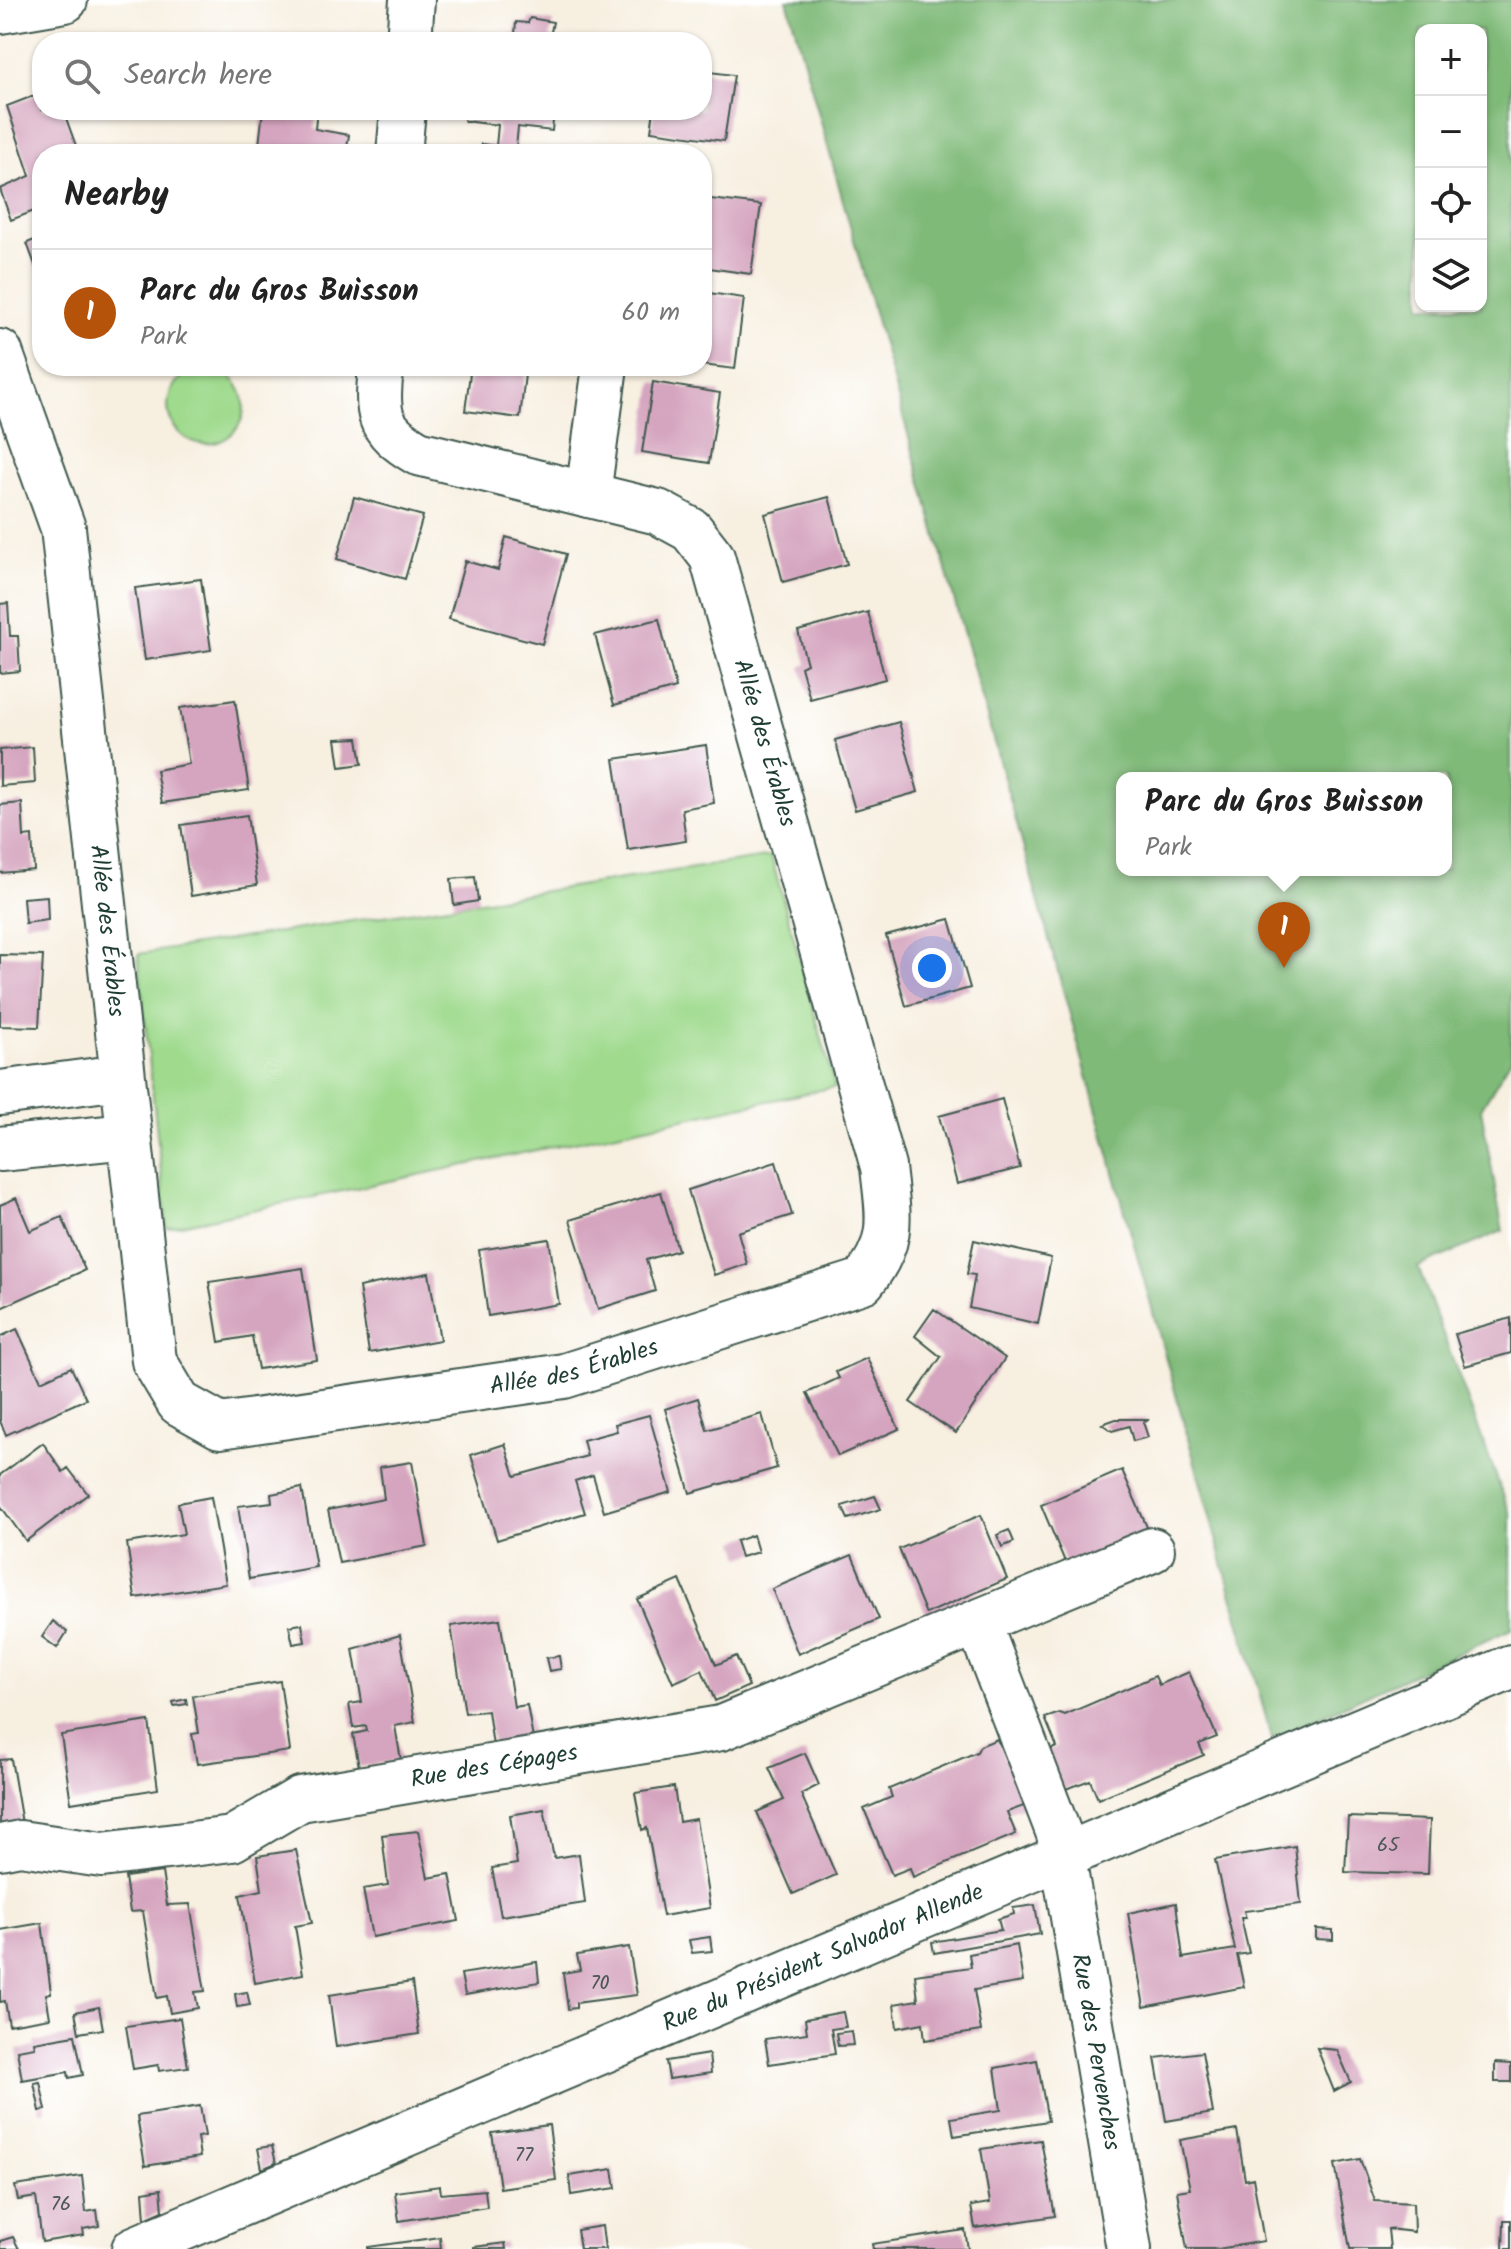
<!DOCTYPE html>
<meta charset="utf-8">
<style>
body{margin:0;font-family:Kalam,sans-serif;background:#f2f2f2;color:#222}
.controls{position:absolute;right:24px;top:24px;display:grid;overflow:hidden;border-radius:16px;box-shadow:0 2px 6px #0004}
.controls button{width:72px;height:72px;display:grid;place-items:center;padding:0;border:0;border-bottom:2px solid #e0e0e0;background:#fff;color:#222;font:40px sans-serif}
.you{position:absolute;left:932px;top:968px;width:28px;height:28px;margin:-20px;border:6px solid #fff;border-radius:50%;background:#1a73e8;box-shadow:0 0 0 12px #1a73e833}
.badge{display:grid;place-items:center;width:52px;height:52px;border-radius:50%;background:#b45309;color:#fff;font-size:26px;font-weight:700}
.pin{position:absolute;translate:-50% -66px;filter:drop-shadow(0 2px 4px #0008)}
.pin::after{content:'';position:absolute;top:42px;width:28px;height:24px;background:inherit;clip-path:polygon(0 0,100% 0,50% 100%)}
.popup{position:absolute;left:1116px;top:772px;width:336px;height:104px;box-sizing:border-box;display:grid;place-content:center;border-radius:16px;background:#fff;filter:drop-shadow(0 2px 6px #0005);font-size:26px;white-space:nowrap;color:#767676}
.popup b{font-size:30px;color:#222}
.popup::after{content:'';position:absolute;left:50%;top:100%;margin-left:-16px;border:16px solid transparent;border-top-color:#fff}
.list{margin:0;padding:0;list-style:none}
h2{display:flex;justify-content:space-between;align-items:center;height:104px;margin:0;padding:0 32px;font-size:34px}
h2 small{font-size:26px;font-weight:400;color:#767676}
.list li{display:grid;grid-template-columns:52px 1fr auto;gap:24px;align-items:center;box-sizing:border-box;height:128px;padding:0 32px;border-top:2px solid #e0e0e0}
.list b{display:block;font-size:30px;white-space:nowrap}
.list p{margin:0;font-size:26px;white-space:nowrap;color:#767676}
.list em{font-size:26px;font-style:normal;color:#767676}
.icon{flex:none;width:44px;height:44px;fill:none;stroke:currentColor;stroke-width:2;stroke-linecap:round;stroke-linejoin:round}
.map{position:relative;flex:none;width:1511px;height:2249px;overflow:hidden}
.search{position:absolute;background:#fff;box-shadow:0 2px 6px #0004;left:32px;top:32px;width:680px;height:88px;display:flex;align-items:center;gap:20px;box-sizing:border-box;padding:0 28px;border-radius:32px;color:#767676;font-size:30px}
.panel{position:absolute;background:#fff;box-shadow:0 2px 6px #0004;left:32px;top:144px;width:680px;height:232px;border-radius:32px}
.map>svg:first-child{display:block}
</style>
<div class="map">
<svg width="1511" height="2249" viewBox="0 0 1511 2249">
<rect width="100%" height="100%" fill="#fff"/>
<filter id="ink" filterUnits="userSpaceOnUse"><feTurbulence type="fractalNoise" baseFrequency=".0125" numOctaves="2"/><feDisplacementMap in="SourceGraphic" scale="16" xChannelSelector="R" yChannelSelector="G"/><feConvolveMatrix kernelMatrix="1 2 1 2 8 2 1 2 1" color-interpolation-filters="sRGB"/></filter>
<filter id="wash" filterUnits="userSpaceOnUse"><feTurbulence type="fractalNoise" baseFrequency=".006" numOctaves="4" result="noise"/><feDisplacementMap in="SourceGraphic" scale="32" xChannelSelector="R" yChannelSelector="G"/><feGaussianBlur stdDeviation="1.8" result="paint"/><feColorMatrix in="noise" values="0 0 0 0 0 0 0 0 0 0 0 0 0 0 0 0 0 1.4 0 .05"/><feComposite in="paint" operator="in"/></filter>
<g filter="url(#wash)">
<rect width="100%" height="100%" fill="#f7efe0"/>
<path fill="#9fda8d" stroke="#5f8c60" stroke-width="2" d="M168 406a38 38 0 1 1 76 0a38 38 0 1 1-76 0Z
M771,856L835,1087L167,1228L138,954Z"/>
<path fill="#7fba78" stroke="#4f7c56" stroke-width="2" fill-rule="evenodd" d="M787,0H1511V1059L1481,1109L1503,1231L1418,1267L1511,1516V1629L1272,1739ZM1421,30H1481V306H1421ZM1122,778H1446V870H1122Z"/>
<g id="blocks">
<path fill="#d5a5bf" d="M530,18L553,22L550,37L562,42H508L509,34H515L516,22L528,23Z
M702,71L734,75L724,141L651,131L654,110H702Z
M41,93L42,110H63L79,154H42V208L11,220L0,189L30,176L7,106Z
M263,110H317L315,129L349,135L346,154H258Z
M465,110H554L552,131L518,127L516,148L551,154H480L481,144L496,146L498,125L464,121Z
M702,198L761,205L751,274L702,267Z
M42,237V284L27,243Z
M702,292L744,298L735,369L702,365Z
M471,366H526L520,418L465,411Z
M653,382L720,393L709,463L642,452Z
M354,497L423,516L405,579L337,559Z
M829,497L847,564L783,582L765,514Z
M506,537L566,554L542,644L449,619L465,561L498,570Z
M201,579L211,650L145,660L135,588Z
M8,603L10,636H18L20,671L0,673V604Z
M868,612L885,679L810,699L801,667L807,664L798,631Z
M659,619L676,688L614,705L595,635Z
M235,700L249,790L162,803L156,770L189,764L180,708Z
M899,722L918,792L855,810L835,740Z
M358,738L362,764L340,767L336,739Z
M706,745L714,803L682,809L686,841L628,850L614,759Z
M33,747L35,783L0,786V750Z
M22,803L24,837L32,836L34,870L0,873V805Z
M247,815L257,885L191,896L181,825Z
M475,877L478,901L454,905L451,879Z
M47,896L48,920L25,923L23,898Z
M950,919L970,988L906,1006L886,936Z
M0,955L43,956L39,1027L0,1026Z
M1002,1099L1020,1168L957,1184L939,1116Z
M776,1162L792,1215L738,1232L747,1264L714,1275L688,1190Z
M661,1192L678,1250L646,1260L655,1291L598,1309L570,1220Z
M16,1198L30,1231L62,1217L85,1270L1,1308L0,1205Z
M549,1239L559,1304L488,1316L479,1250Z
M974,1240L1051,1258L1038,1324L969,1308L975,1275L967,1274Z
M303,1268L317,1360L258,1369L252,1336L219,1342L209,1282Z
M429,1273L440,1340L369,1353L359,1287Z
M934,1309L1005,1358L956,1433L910,1402L941,1357L915,1336Z
M1511,1318V1353L1465,1366L1455,1334Z
M17,1329L41,1381L71,1367L86,1399L6,1435L0,1421V1337Z
M867,1358L899,1429L838,1456L807,1393L839,1378L836,1372Z
M698,1398L707,1430L762,1414L777,1468L690,1493L665,1409Z
M649,1415L671,1492L604,1512L593,1475L575,1481L585,1513L497,1540L471,1455L505,1444L515,1476L587,1456L583,1440L617,1431L615,1424Z
M1116,1419H1149L1143,1422L1148,1437L1133,1441L1129,1426L1112,1431L1102,1424Z
M43,1443L63,1472L68,1468L88,1494L26,1541L0,1505V1475Z
M412,1462L427,1546L339,1563L328,1510L384,1499L380,1467Z
M1122,1470L1150,1534L1068,1569L1041,1505Z
M302,1488L316,1567L249,1579L238,1506L272,1502L271,1494Z
M875,1496L881,1509L848,1519L842,1506Z
M211,1497L226,1584L135,1598L127,1543L184,1534L178,1503Z
M981,1515L1007,1579L926,1614L899,1549Z
M1009,1530L1014,1542L1002,1547L997,1535Z
M753,1535L758,1552L741,1557L736,1541Z
M852,1555L879,1619L798,1654L772,1589Z
M680,1580L716,1665L736,1656L749,1686L715,1701L702,1670L673,1683L637,1599Z
M500,1619L514,1707L527,1705L533,1739L493,1746L488,1711L465,1713L451,1626Z
M53,1621L67,1632L57,1648L42,1637Z
M302,1624L305,1642L293,1644L289,1626Z
M400,1635L415,1722L395,1726L401,1760L359,1767L353,1734L367,1731L366,1726L353,1728L349,1704L362,1702L353,1649Z
M559,1656L561,1669L549,1671L546,1658Z
M1189,1672L1217,1737L1199,1744L1204,1755L1098,1799L1090,1780L1063,1790L1047,1751L1057,1747L1045,1718L1060,1713L1065,1715L1155,1676L1159,1685Z
M280,1681L290,1751L197,1764L192,1734L199,1733L193,1696Z
M186,1699L187,1704L174,1706L173,1702Z
M149,1721L158,1789L71,1803L61,1735Z
M997,1739L1009,1767L1018,1763L1035,1802L1007,1812L1016,1834L913,1877L910,1868L892,1875L864,1809L892,1797L889,1789L977,1752L980,1746Z
M805,1753L819,1785L801,1794L836,1875L793,1894L757,1812L784,1800L769,1768Z
M11,1759L23,1829L0,1832V1760Z
M674,1787L679,1822L696,1819L710,1908L663,1916L647,1828L642,1830L635,1793Z
M544,1809L554,1858L579,1854L585,1903L501,1916L492,1868L517,1864L510,1815Z
M1348,1817L1430,1820L1428,1874L1345,1872Z
M418,1831L428,1878L450,1874L459,1921L372,1937L363,1889L388,1885L382,1835Z
M1295,1846L1301,1904L1244,1911L1246,1918H1241L1249,1953L1237,1955L1244,1987L1144,2007L1128,1913L1176,1903L1183,1958L1235,1949L1215,1860Z
M296,1850L312,1923L295,1926L303,1974L255,1983L240,1895L262,1890L257,1856Z
M162,1872L167,1905L190,1904L205,1991L195,1992L198,2008L170,2013L167,1996L157,1998L143,1911L130,1912L125,1877Z
M1035,1905L1040,1934L934,1953L932,1942L1001,1930L998,1919L1014,1914L1013,1908Z
M42,1923L51,1993L46,1994L50,2018L9,2025L5,2001L0,2002V1930Z
M1316,1929L1333,1930V1940L1316,1939Z
M710,1937L712,1951L692,1953L689,1940Z
M1017,1945L1023,1982L974,1990L981,2031L925,2040L923,2023L897,2028L894,2004L918,2000L915,1975L971,1967L969,1954Z
M629,1947L637,1995L576,2003V2008L568,2009L563,1973L580,1970L577,1955Z
M537,1962L539,1982L465,1995L461,1974Z
M412,1982L419,2034L336,2047L329,1995Z
M247,1992L250,2005L237,2007L235,1994Z
M99,2007L103,2029L79,2033L75,2012Z
M843,2012L846,2027L831,2029L835,2054L769,2064L765,2039L807,2033L805,2019Z
M180,2018L188,2067L159,2071L158,2065L133,2069L126,2026Z
M851,2031L853,2045L838,2046L836,2033Z
M75,2035L83,2075L69,2078L68,2072L22,2080L17,2050L35,2047L34,2042Z
M1317,2048L1337,2050L1351,2082L1334,2091Z
M1202,2052L1213,2113L1166,2121L1155,2058Z
M709,2054L711,2073L669,2079L666,2061Z
M1037,2060L1048,2121L954,2136L951,2118L1001,2110L995,2068Z
M1495,2063L1511,2064V2082H1495Z
M40,2082L46,2110L40,2111L34,2083Z
M200,2106L205,2136L197,2137L200,2157L145,2166L137,2116Z
M549,2125L556,2180L500,2188L492,2133Z
M1237,2130L1245,2180L1253,2178L1264,2241L1218,2249H1187L1177,2191L1190,2189L1180,2140Z
M1041,2140L1055,2216L975,2228L971,2206L990,2203L981,2149Z
M272,2146L276,2163L262,2169L258,2148Z
M1360,2159L1375,2201L1413,2203L1414,2232L1388,2229L1390,2249H1350L1335,2164Z
M613,2169L616,2188L571,2195L569,2176Z
M82,2176L86,2212L97,2210L99,2226L83,2229L84,2235L42,2242L36,2197L18,2200L15,2186Z
M440,2186L441,2194L485,2190L487,2207L399,2221L395,2192Z
M161,2189L163,2211L145,2219L143,2192Z
M1504,2220H1511V2249H1503Z
M602,2226L605,2249H580L577,2230Z
M965,2230L968,2249H873L872,2244Z
M13,2237L19,2249H0V2241Z
M440,2237L441,2249H368V2247Z
M505,2243L506,2249H474V2247Z"/>
</g>
</g>
<g filter="url(#ink)">
<use href="#blocks" fill-opacity="0" stroke="#3f584e" stroke-width="2"/>
<g fill="none" stroke-linecap="round" stroke-linejoin="round">
<defs>
<g id="minor">
<path d="M0,11L65,0"/>
<path d="M409,42L412,0"/>
<path d="M399,154L403,110"/>
<path id="s1" d="M0,352L63,528L154,1361L179,1403L220,1426L564,1376L863,1281C896,1240 888,1216 883,1167L712,557L691,530L658,512L418,453C375,428 377,413 381,366"/>
<path d="M588,495L605,366"/>
<path d="M0,1093L121,1077"/>
<path d="M0,1149L128,1136"/>
<path id="s2" d="M978,1622L1059,1834L1129,2249"/>
<path id="s3" d="M0,1847L20,1843L102,1855L232,1839L300,1799L721,1728L1152,1550"/>
<path id="s4" d="M134,2249L1511,1667"/>
</g>
</defs>
<use href="#minor" stroke="#3f584e" stroke-width="48"/>
<use href="#minor" stroke="#fff" stroke-width="44"/>
</g>
</g>
<g text-anchor="middle" dominant-baseline="central" stroke-width="6" stroke-linejoin="round" paint-order="stroke">
<g font-size="20" fill="#4c5757">
<text x="1388" y="1846">65</text>
<text x="600" y="1984">70</text>
<text x="524" y="2156">77</text>
<text x="61" y="2205">76</text>
</g>
<g font-size="24" fill="#1f3d34" stroke="#fff">
<text transform="translate(764 743) rotate(74)">Allée des Érables</text>
<text stroke="none"><textPath href="#s1" startOffset="592">Allée des Érables</textPath></text>
<text stroke="none"><textPath href="#s1" startOffset="1480">Allée des Érables</textPath></text>
<text stroke="none"><textPath href="#s3" startOffset="510">Rue des Cépages</textPath></text>
<text stroke="none"><textPath href="#s4" startOffset="748">Rue du Président Salvador Allende</textPath></text>
<text stroke="none"><textPath href="#s2" startOffset="448">Rue des Pervenches</textPath></text>
</g>
</g>
</svg>
<div class="controls">
<button>+</button>
<button>−</button>
<button><svg class="icon" aria-label="locate" viewBox="0 0 24 24"><circle cx="12" cy="12" r="6"/><path d="M12 2v4M12 18v4M2 12h4M18 12h4"/></svg></button>
<button><svg class="icon" aria-label="layers" viewBox="0 0 24 24"><path d="M12 4l9 5-9 5-9-5zM3 14l9 5 9-5"/></svg></button>
</div>
<div class="you"></div>
<div class="pin badge" style="left:1284px;top:968px">1</div>
<div class="popup"><b>Parc du Gros Buisson</b>Park</div>
<div class="search"><svg class="icon" aria-label="search" viewBox="0 0 24 24"><circle cx="10" cy="10" r="6"/><path d="M15 15l6 6"/></svg>Search here</div>
<section class="panel">
<h2>Nearby<small></small></h2>
<ul class="list">
<li><span class="badge">1</span><div><b>Parc du Gros Buisson</b><p>Park</p></div><em>60 m</em></li>
</ul>
</section>
</div>
